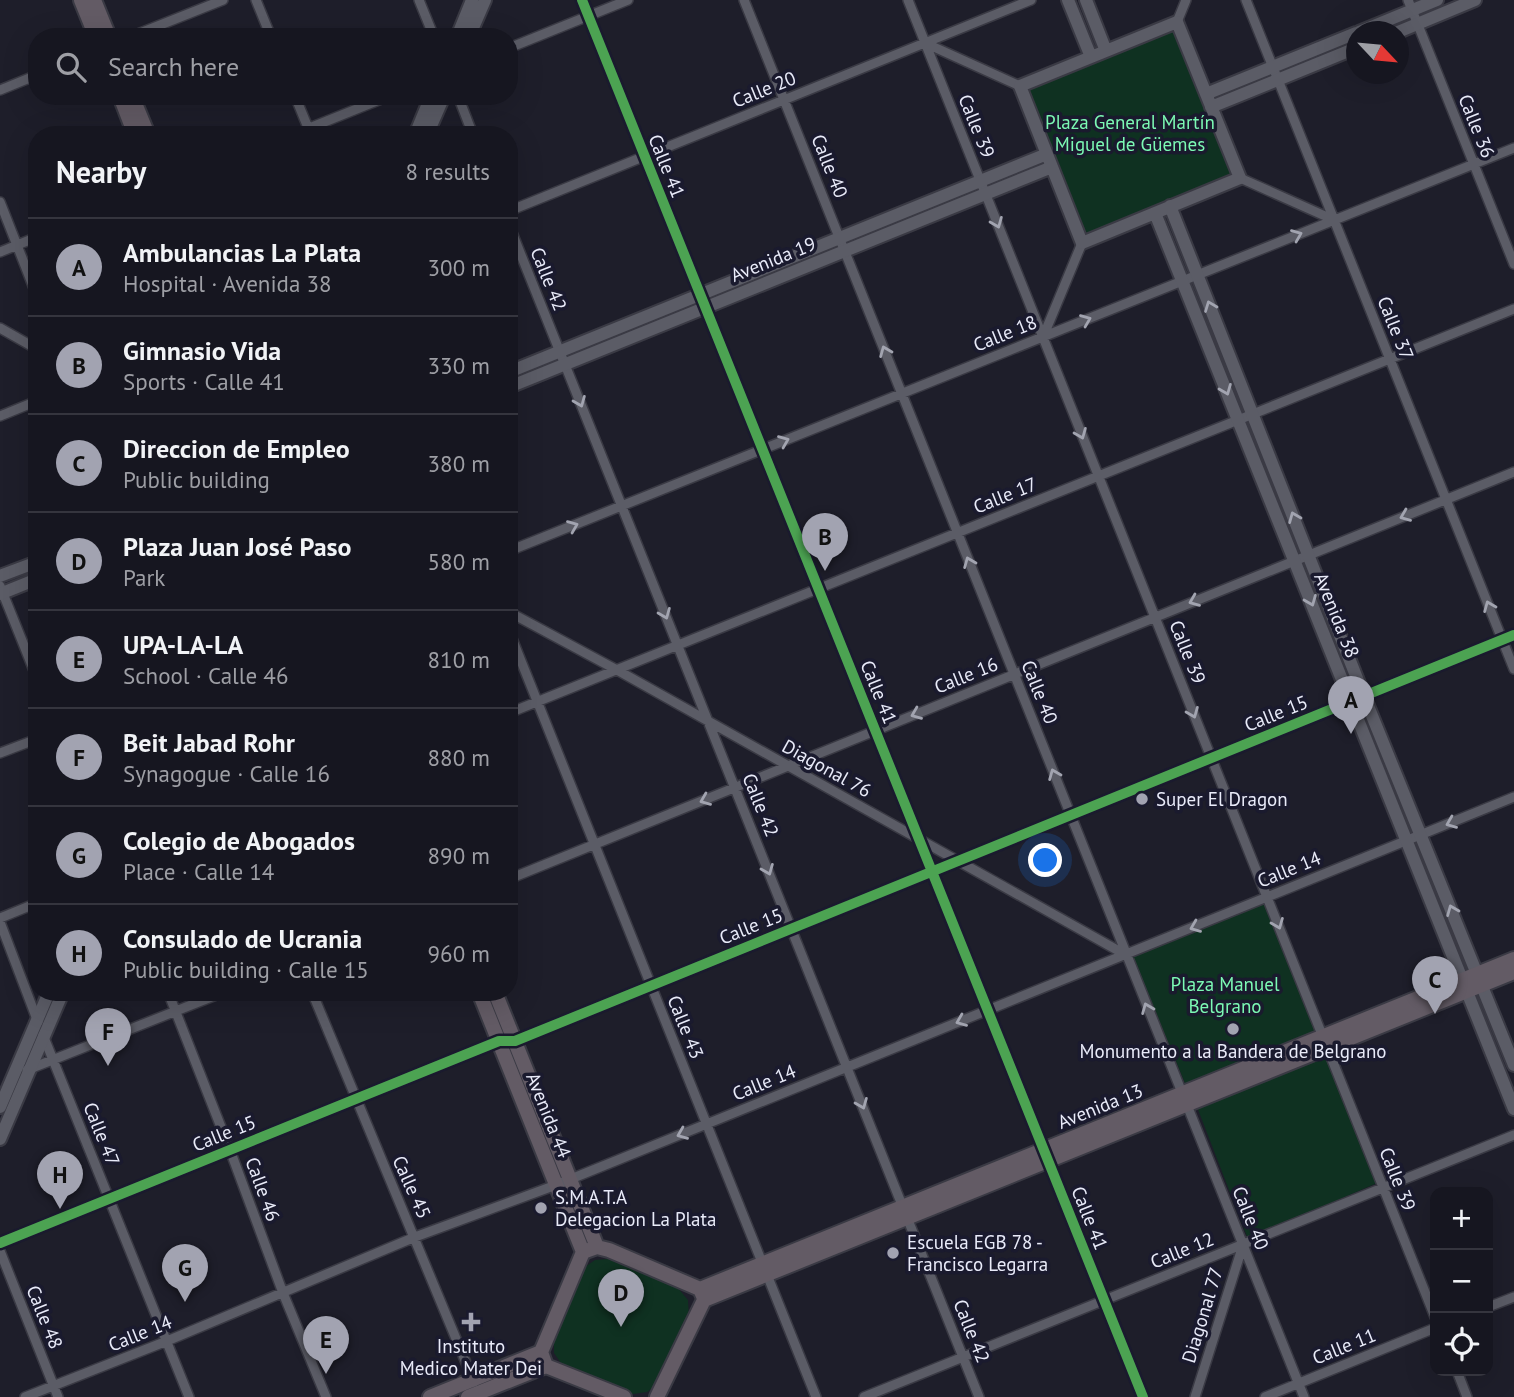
<!DOCTYPE html>
<meta charset="utf-8">
<style>
body{margin:0;font-family:"PT Sans",sans-serif;background:#23232d;color:#f1f3f6}
.controls{position:absolute;right:21px;bottom:21px;display:grid;overflow:hidden;border-radius:14px;box-shadow:0 7px 28px #0002}
.controls button{width:63px;height:63px;display:grid;place-items:center;padding:0;border:0;border-bottom:2px solid #35353e;background:#161620;color:#f1f3f6;font:35px sans-serif}
.compass{position:absolute;left:1346px;top:21px;width:63px;height:63px;border-radius:50%;background:#161620;box-shadow:0 7px 28px #0002;rotate:116deg}
.you{position:absolute;left:1046px;top:861px;width:24px;height:24px;margin:-18px;border:5px solid #fff;border-radius:50%;background:#1a73e8;box-shadow:0 0 0 10px #1a73e833}
.badge{display:grid;place-items:center;width:46px;height:46px;border-radius:50%;background:#a2a3b1;color:#111;font-size:23px;font-weight:700}
.pin{position:absolute;translate:-50% -58px;filter:drop-shadow(0 2px 4px #0008)}
.pin::after{content:'';position:absolute;top:37px;width:24px;height:21px;background:inherit;clip-path:polygon(0 0,100% 0,50% 100%)}
.list{margin:0;padding:0;list-style:none}
h2{display:flex;justify-content:space-between;align-items:center;height:91px;margin:0;padding:0 28px;font-size:30px}
h2 small{font-size:23px;font-weight:400;color:#9e9fa5}
.list li{display:grid;grid-template-columns:46px 1fr auto;gap:21px;align-items:center;box-sizing:border-box;height:98px;padding:0 28px;border-top:2px solid #35353e}
.list b{display:block;font-size:26px;white-space:nowrap}
.list p{margin:0;font-size:23px;white-space:nowrap;color:#9e9fa5}
.list em{font-size:23px;font-style:normal;color:#9e9fa5}
.icon{flex:none;width:38px;height:38px;fill:none;stroke:currentColor;stroke-width:2;stroke-linecap:round;stroke-linejoin:round}
.map{position:relative;flex:none;width:1514px;height:1397px;overflow:hidden}
.search{position:absolute;background:#161620;box-shadow:0 7px 28px #0002;left:28px;top:28px;width:490px;height:77px;display:flex;align-items:center;gap:18px;box-sizing:border-box;padding:0 24px;border-radius:28px;color:#9e9fa5;font-size:26px}
.panel{position:absolute;background:#161620;box-shadow:0 7px 28px #0002;left:28px;top:126px;width:490px;height:875px;border-radius:28px}
.map>svg:first-child{display:block}
</style>
<div class="map">
<svg width="1514" height="1397" viewBox="0 0 1514 1397">
<rect width="100%" height="100%" fill="#1e1e2a"/>
<path fill="#0f3121" d="M1171,30L1178,34L1231,172L1228,178L1091,234L1084,231L1028,94L1030,87Z
M1266,902L1318,1034L1187,1088L1132,955Z
M1326,1056L1377,1183L1248,1239L1197,1107Z
M608,1259L677,1287L688,1300L689,1318L662,1381L647,1392L633,1394L563,1366L554,1353V1336L582,1269L595,1260Z"/>
<g fill="none" stroke-linecap="round" stroke-linejoin="round">
<defs>
<path id="street" d="M256,0L271,37
M419,0L434,37
M582,0L1143,1397
M744,0L1304,1397
M908,0L1435,1317
M1246,0L1514,669
M1408,0L1514,264
M1177,22L1186,0
M130,37L223,0
M925,43L1020,86
M509,48L628,0
M0,90L37,75
M295,96L311,135
M458,96L473,135
M292,135L389,96
M1240,178L1334,220
M0,202L37,296
M509,211L1031,0
M509,225L979,1397
M0,252L37,237
M0,328L37,349
M1043,337L1082,243
M0,416L37,401
M509,551L1514,148
M0,586L37,678
M509,612L617,670L1126,955
M509,631L816,1397
M509,713L1514,309
M0,753L37,739
M509,879L1514,472
M0,918L37,903
M0,922L38,1022
M168,992L230,1150L283,1293L326,1397
M312,992L474,1382
M43,1035L189,1397
M27,1070L224,992
M0,1243L499,1041H515L1514,635
M0,1251L58,1397
M1488,1307L1514,1297
M1457,1371L1467,1397
M25,1397L167,1341L415,1237L556,1185L1514,797
M864,1397L1514,1135
M1195,1397L1243,1245
M1265,1397L1435,1328"/>
<path id="secondary" d="M1068,0L1091,57
M1086,0L1106,51
M1177,22L1240,178L1082,243L1020,86Z
M1359,32L1437,0
M1398,32L1475,0
M457,37L472,0
M469,37L485,0
M1206,94L1356,33
M1211,107L1356,48
M415,135L431,96
M427,135L444,96
M1170,206L1364,696L1514,1065
M1155,213L1514,1109
M509,372L1047,154
M509,387L1052,167
M0,576L37,562
M0,594L37,579
M0,1107L49,992
M0,1139L63,992"/>
<path id="primary" d="M81,0L96,37
M94,0L109,37
M120,96L135,135
M132,96L148,135
M479,992L583,1252
M495,992L597,1247
M700,1289L1514,959
M704,1300L1514,972
M430,1397L541,1352
M468,1397L546,1366
M624,1397L546,1366L541,1352L583,1252L597,1247L609,1250L700,1289L703,1296
M657,1397L704,1300"/>
</defs>
<use href="#street" stroke="#3a3a44" stroke-width="12"/>
<use href="#secondary" stroke="#3a3a44" stroke-width="16"/>
<use href="#primary" stroke="#3a3a44" stroke-width="18"/>
<use href="#street" stroke="#5b5c66" stroke-width="9"/>
<use href="#secondary" stroke="#5b5c66" stroke-width="12"/>
<use href="#primary" stroke="#635b65" stroke-width="14"/>
<defs>
<path id="cycleway" d="M582,0L1143,1397
M0,1243L499,1041H515L1514,635"/>
</defs>
<use href="#cycleway" stroke="#1a1a2e" stroke-width="15"/>
<use href="#cycleway" stroke="#4ca352" stroke-width="10"/>
</g>
<defs><path id="oneway-chevron" d="M-2-3.5L2.5 0L-2 3.5" fill="none" stroke-width="1.6" stroke-linecap="round" stroke-linejoin="round" transform="scale(1.75)"/></defs>
<g stroke="#a2a4b0">
<use href="#oneway-chevron" transform="translate(997 223) rotate(68)"/>
<use href="#oneway-chevron" transform="translate(1297 235) rotate(-22)"/>
<use href="#oneway-chevron" transform="translate(1210 306) rotate(-111)"/>
<use href="#oneway-chevron" transform="translate(1086 320) rotate(-22)"/>
<use href="#oneway-chevron" transform="translate(885 351) rotate(-112)"/>
<use href="#oneway-chevron" transform="translate(1226 390) rotate(68)"/>
<use href="#oneway-chevron" transform="translate(580 402) rotate(68)"/>
<use href="#oneway-chevron" transform="translate(1081 434) rotate(68)"/>
<use href="#oneway-chevron" transform="translate(784 441) rotate(-22)"/>
<use href="#oneway-chevron" transform="translate(1405 516) rotate(158)"/>
<use href="#oneway-chevron" transform="translate(1294 517) rotate(-112)"/>
<use href="#oneway-chevron" transform="translate(573 526) rotate(-22)"/>
<use href="#oneway-chevron" transform="translate(969 562) rotate(-112)"/>
<use href="#oneway-chevron" transform="translate(1194 601) rotate(158)"/>
<use href="#oneway-chevron" transform="translate(1311 601) rotate(68)"/>
<use href="#oneway-chevron" transform="translate(1489 606) rotate(-112)"/>
<use href="#oneway-chevron" transform="translate(665 614) rotate(68)"/>
<use href="#oneway-chevron" transform="translate(1193 713) rotate(68)"/>
<use href="#oneway-chevron" transform="translate(916 714) rotate(158)"/>
<use href="#oneway-chevron" transform="translate(1054 774) rotate(-112)"/>
<use href="#oneway-chevron" transform="translate(705 800) rotate(158)"/>
<use href="#oneway-chevron" transform="translate(1451 823) rotate(158)"/>
<use href="#oneway-chevron" transform="translate(768 870) rotate(68)"/>
<use href="#oneway-chevron" transform="translate(1452 910) rotate(-112)"/>
<use href="#oneway-chevron" transform="translate(1278 924) rotate(68)"/>
<use href="#oneway-chevron" transform="translate(1195 927) rotate(158)"/>
<use href="#oneway-chevron" transform="translate(1147 1008) rotate(-112)"/>
<use href="#oneway-chevron" transform="translate(961 1021) rotate(158)"/>
<use href="#oneway-chevron" transform="translate(862 1104) rotate(68)"/>
<use href="#oneway-chevron" transform="translate(682 1134) rotate(158)"/>
</g>
<g fill="#a2a3b1" stroke="#1a1a2e" stroke-width="2.5">
<circle cx="1142" cy="799" r="7"/>
<circle cx="1233" cy="1029" r="7"/>
<circle cx="541" cy="1208" r="7"/>
<circle cx="893" cy="1253" r="7"/>
<path d="M467.5 1311.5h7v7h7v7h-7v7h-7v-7h-7v-7h7z"/>
</g>
<g text-anchor="middle" dominant-baseline="central" stroke-width="7" stroke-linejoin="round" paint-order="stroke">
<g font-size="19" fill="#e9ebf9" stroke="#1a1a2e">
<text transform="translate(764 89) rotate(-22)">Calle 20</text>
<text transform="translate(977 126) rotate(68)">Calle 39</text>
<text transform="translate(1477 126) rotate(68)">Calle 36</text>
<text transform="translate(667 166) rotate(68)">Calle 41</text>
<text transform="translate(830 166) rotate(68)">Calle 40</text>
<text transform="translate(773 259) rotate(-22)">Avenida 19</text>
<text transform="translate(549 279) rotate(68)">Calle 42</text>
<text transform="translate(1396 328) rotate(68)">Calle 37</text>
<text transform="translate(1005 333) rotate(-22)">Calle 18</text>
<text transform="translate(1005 495) rotate(-22)">Calle 17</text>
<text transform="translate(1337 615) rotate(68)">Avenida 38</text>
<text transform="translate(1188 652) rotate(68)">Calle 39</text>
<text transform="translate(966 675) rotate(-22)">Calle 16</text>
<text transform="translate(879 692) rotate(68)">Calle 41</text>
<text transform="translate(1040 692) rotate(68)">Calle 40</text>
<text transform="translate(1276 713) rotate(-22)">Calle 15</text>
<text transform="translate(827 768) rotate(29)">Diagonal 76</text>
<text transform="translate(761 805) rotate(68)">Calle 42</text>
<text transform="translate(1289 869) rotate(-22)">Calle 14</text>
<text transform="translate(751 926) rotate(-22)">Calle 15</text>
<text transform="translate(686 1027) rotate(68)">Calle 43</text>
<text transform="translate(764 1082) rotate(-22)">Calle 14</text>
<text transform="translate(1100 1106) rotate(-22)">Avenida 13</text>
<text transform="translate(549 1115) rotate(68)">Avenida 44</text>
<text transform="translate(224 1133) rotate(-22)">Calle 15</text>
<text transform="translate(102 1134) rotate(68)">Calle 47</text>
<text transform="translate(1398 1179) rotate(68)">Calle 39</text>
<text transform="translate(412 1187) rotate(66)">Calle 45</text>
<text transform="translate(263 1189) rotate(70)">Calle 46</text>
<text transform="translate(1090 1218) rotate(68)">Calle 41</text>
<text transform="translate(1251 1218) rotate(68)">Calle 40</text>
<text transform="translate(1182 1250) rotate(-22)">Calle 12</text>
<text transform="translate(1202 1315) rotate(-73)">Diagonal 77</text>
<text transform="translate(45 1317) rotate(68)">Calle 48</text>
<text transform="translate(972 1331) rotate(68)">Calle 42</text>
<text transform="translate(140 1333) rotate(-22)">Calle 14</text>
<text transform="translate(1344 1346) rotate(-22)">Calle 11</text>
</g>
<g font-size="19" fill="#7cf9b4" stroke="#1a1a2e">
<text x="1130" y="122">Plaza General Martín<tspan x="1130" dy="22">Miguel de Güemes</tspan></text>
<text x="1225" y="984">Plaza Manuel<tspan x="1225" dy="22">Belgrano</tspan></text>
</g>
<g font-size="19" fill="#e9ebf9" stroke="#1a1a2e" text-anchor="start">
<text x="1156" y="799">Super El Dragon</text>
<text x="1233" y="1051" text-anchor="middle">Monumento a la Bandera de Belgrano</text>
<text x="555" y="1197">S.M.A.T.A<tspan x="555" dy="22">Delegacion La Plata</tspan></text>
<text x="907" y="1242">Escuela EGB 78 -<tspan x="907" dy="22">Francisco Legarra</tspan></text>
<text x="471" y="1346" text-anchor="middle">Instituto<tspan x="471" dy="22">Medico Mater Dei</tspan></text>
</g>
</g>
</svg>
<div class="controls">
<button>+</button>
<button>−</button>
<button><svg class="icon" aria-label="locate" viewBox="0 0 24 24"><circle cx="12" cy="12" r="6"/><path d="M12 2v4M12 18v4M2 12h4M18 12h4"/></svg></button>
</div>
<svg class="compass" viewBox="-18 -18 36 36"><path d="M0-13l5 13h-10z" fill="#e53935"/><path d="M0 13l5-13h-10z" fill="#9e9fa5"/></svg>
<div class="you"></div>
<div class="pin badge" style="left:1351px;top:734px">A</div>
<div class="pin badge" style="left:825px;top:571px">B</div>
<div class="pin badge" style="left:1435px;top:1014px">C</div>
<div class="pin badge" style="left:621px;top:1327px">D</div>
<div class="pin badge" style="left:326px;top:1374px">E</div>
<div class="pin badge" style="left:108px;top:1066px">F</div>
<div class="pin badge" style="left:185px;top:1302px">G</div>
<div class="pin badge" style="left:60px;top:1209px">H</div>
<div class="search"><svg class="icon" aria-label="search" viewBox="0 0 24 24"><circle cx="10" cy="10" r="6"/><path d="M15 15l6 6"/></svg>Search here</div>
<section class="panel">
<h2>Nearby<small>8 results</small></h2>
<ul class="list">
<li><span class="badge">A</span><div><b>Ambulancias La Plata</b><p>Hospital · Avenida 38</p></div><em>300 m</em></li>
<li><span class="badge">B</span><div><b>Gimnasio Vida</b><p>Sports · Calle 41</p></div><em>330 m</em></li>
<li><span class="badge">C</span><div><b>Direccion de Empleo</b><p>Public building</p></div><em>380 m</em></li>
<li><span class="badge">D</span><div><b>Plaza Juan José Paso</b><p>Park</p></div><em>580 m</em></li>
<li><span class="badge">E</span><div><b>UPA-LA-LA</b><p>School · Calle 46</p></div><em>810 m</em></li>
<li><span class="badge">F</span><div><b>Beit Jabad Rohr</b><p>Synagogue · Calle 16</p></div><em>880 m</em></li>
<li><span class="badge">G</span><div><b>Colegio de Abogados</b><p>Place · Calle 14</p></div><em>890 m</em></li>
<li><span class="badge">H</span><div><b>Consulado de Ucrania</b><p>Public building · Calle 15</p></div><em>960 m</em></li>
</ul>
</section>
</div>
